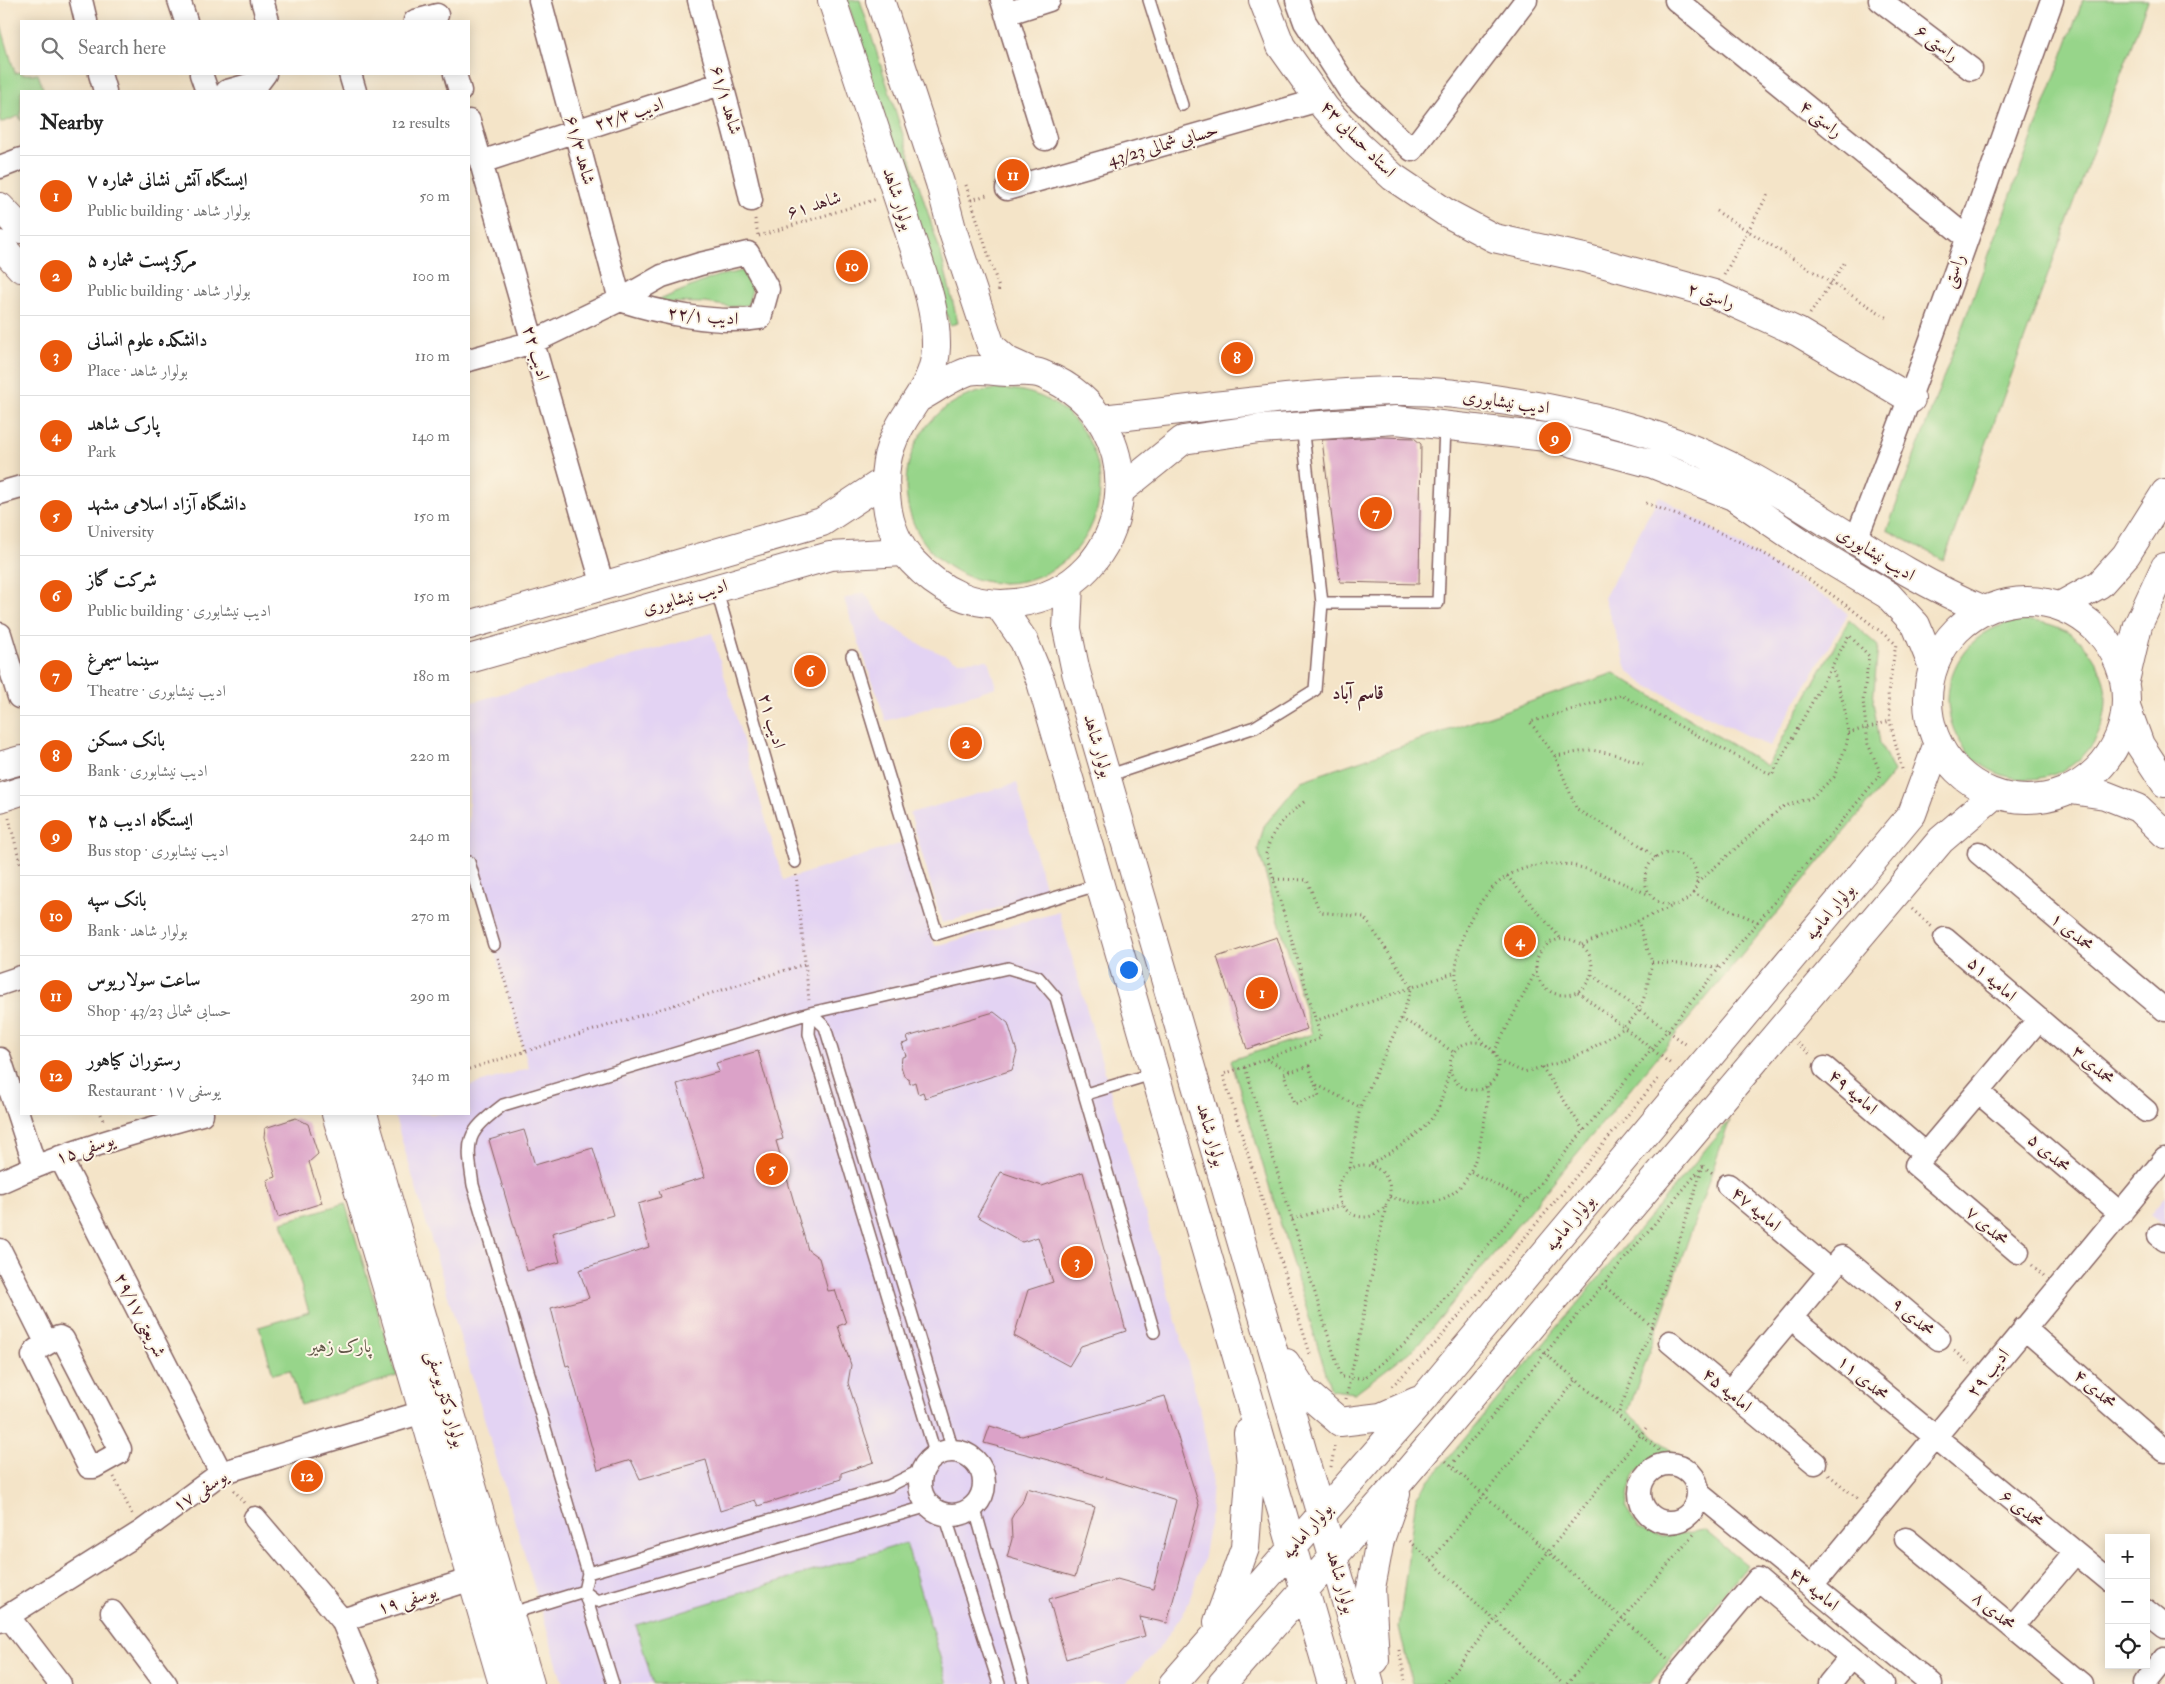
<!DOCTYPE html>
<meta charset="utf-8">
<style>
body{margin:0;font-family:"IM FELL Double Pica",Amiri,serif;background:#f6f6f6;color:#222}
.controls{position:absolute;right:15px;bottom:15px;display:grid;overflow:hidden;border-radius:0px;box-shadow:0 2px 12px #0003}
.controls button{width:45px;height:45px;display:grid;place-items:center;padding:0;border:0;border-bottom:1px solid #e0e0e0;background:#fff;color:#222;font:25px sans-serif}
.you{position:absolute;left:1128px;top:969px;width:18px;height:18px;margin:-12px;border:4px solid #fff;border-radius:50%;background:#1a73e8;box-shadow:0 0 0 8px #1a73e833}
.badge{display:grid;place-items:center;width:32px;height:32px;border-radius:50%;background:#ea580c;color:#fff;font-size:16px;font-weight:700}
.pin{position:absolute;translate:-50% -50%;border:2px solid #fff;box-shadow:0 1px 5px #0006}
.list{margin:0;padding:0;list-style:none}
h2{display:flex;justify-content:space-between;align-items:center;height:65px;margin:0;padding:0 20px;font-size:21px}
h2 small{font-size:16px;font-weight:400;color:#767676}
.list li{display:grid;grid-template-columns:32px 1fr auto;gap:15px;align-items:center;box-sizing:border-box;height:80px;padding:0 20px;border-top:1px solid #e0e0e0}
.list b{display:block;font-size:19px;white-space:nowrap}
.list p{margin:0;font-size:16px;white-space:nowrap;color:#767676}
.list em{font-size:16px;font-style:normal;color:#767676}
.icon{flex:none;width:28px;height:28px;fill:none;stroke:currentColor;stroke-width:2;stroke-linecap:round;stroke-linejoin:round}
.map{position:relative;flex:none;width:2165px;height:1684px;overflow:hidden}
.search{position:absolute;background:#fff;box-shadow:0 2px 12px #0003;left:20px;top:20px;width:450px;height:55px;display:flex;align-items:center;gap:12px;box-sizing:border-box;padding:0 18px;border-radius:0px;color:#767676;font-size:19px}
.panel{position:absolute;background:#fff;box-shadow:0 2px 12px #0003;left:20px;top:90px;width:450px;height:1025px;border-radius:0px}
.map>svg:first-child{display:block}
</style>
<div class="map">
<svg width="2165" height="1684" viewBox="0 0 2165 1684">
<rect width="100%" height="100%" fill="#fcf5e5"/>
<filter id="ink" filterUnits="userSpaceOnUse"><feTurbulence type="fractalNoise" baseFrequency=".02" numOctaves="2"/><feDisplacementMap in="SourceGraphic" scale="10" xChannelSelector="R" yChannelSelector="G"/><feConvolveMatrix kernelMatrix="1 2 1 2 8 2 1 2 1" color-interpolation-filters="sRGB"/></filter>
<filter id="wash" filterUnits="userSpaceOnUse"><feTurbulence type="fractalNoise" baseFrequency=".0096" numOctaves="4" result="noise"/><feDisplacementMap in="SourceGraphic" scale="20" xChannelSelector="R" yChannelSelector="G"/><feGaussianBlur stdDeviation="1.12" result="paint"/><feColorMatrix in="noise" values="0 0 0 0 0 0 0 0 0 0 0 0 0 0 0 0 0 1.4 0 .05"/><feComposite in="paint" operator="in"/></filter>
<g filter="url(#wash)">
<rect width="100%" height="100%" fill="#f4e4c8"/>
<path fill="#e3d3f3" d="M1659,496L1833,602L1848,614L1769,747L1644,684L1628,671L1604,598Z
M864,592L884,621L919,644L958,661L988,660L996,687L886,721L844,599Z
M712,633L783,880L903,843L935,946L1059,912L1186,1356L1202,1417L1212,1475L1210,1520L1203,1561L1186,1609L1157,1651L1124,1684H563L394,1114H469V1086L529,1068L469,864V703Z
M1017,783L1047,895L942,923L910,813Z
M2165,1196V1227L2150,1214Z"/>
<path fill="#97d58a" stroke="#707a5a" d="M847,0H860L941,254L958,323L950,325Z
M2083,0H2148L1944,560L1887,530Z
M0,22L15,73L21,72V74H38L44,91H21V121L19,116L0,123Z
M748,270L752,289L748,305L731,307L706,303L654,302L717,276Z
M906 486a97 97 0 1 1 194 0a97 97 0 1 1-194 0Z
M1849,620L1878,646L1873,702L1880,743L1894,772L1417,1346L1355,1393L1331,1390L1231,1060L1312,1034L1258,849L1264,826L1301,781L1614,673L1767,766Z
M1948 700a79 79 0 1 1 158 0a79 79 0 1 1-158 0Z
M1730,1120L1628,1412L1679,1458C1638,1464 1633,1466 1626,1508L1639,1528L1662,1537L1704,1530L1747,1565L1650,1684H1412L1399,1627L1416,1497Z
M345,1203L397,1376L301,1405L290,1370L273,1374L259,1327L309,1312L282,1222Z
M906,1543L948,1684H653L636,1625Z"/>
<g id="blocks">
<path fill="#dba2c8" d="M1382,437L1414,438L1421,444L1419,584L1340,582L1322,440Z
M1277,937L1307,1029L1247,1049L1217,957Z
M994,1012L1008,1023L1017,1052L1012,1070L925,1098L923,1092L918,1094L915,1082L910,1084L909,1079L904,1076L901,1066L902,1057L906,1056L902,1044L909,1042L907,1037Z
M758,1051L783,1139L776,1141L808,1250L819,1258L828,1291L835,1290L846,1323L838,1326L851,1365L848,1383L874,1462L841,1473V1479L758,1506L755,1500L720,1511L706,1460L640,1479L631,1460L598,1470L569,1365L566,1366L551,1308L589,1298L579,1270L649,1247L638,1204L661,1197L659,1191L705,1177L677,1084L719,1072L716,1063Z
M296,1118L308,1124L318,1154L309,1162L322,1203L278,1217L267,1180L276,1177L264,1137L265,1128Z
M524,1130L535,1165L593,1148L613,1215L552,1233L560,1262L527,1271L489,1140Z
M1001,1172L1042,1186L1083,1172L1126,1331L1081,1346L1069,1366L1014,1336L1028,1290L1053,1282L1038,1237L1022,1242L977,1216Z
M1165,1396L1199,1505L1167,1623L1140,1617L1145,1636L1066,1659L1049,1599L1117,1579L1153,1589L1176,1500L1052,1461L984,1443L990,1426L1022,1436Z
M1027,1488L1095,1507L1075,1577L1007,1557L1012,1539L1011,1519L1016,1510L1022,1503Z"/>
</g>
</g>
<g filter="url(#ink)">
<use href="#blocks" fill-opacity="0" stroke="#866462" stroke-width="1"/>
<g fill="none" stroke-linecap="round" stroke-linejoin="round">
<defs>
<path id="service" d="M1149,0L1182,105
M1302,425L1322,603H1438L1445,427
M716,588L795,862
M852,656L937,934L1100,884
M1107,776L1255,727L1315,690L1322,603
M469,862L494,945
M810,1013L825,1027L952,1447L967,1454
M810,1013L809,1034L935,1453L934,1456
M1086,1094L1155,1073
M974,1506L1024,1684
M945,1515L999,1684
M588,1573L889,1486L923,1469
M584,1591L597,1601L929,1506
M509,1614L584,1591
M613,1684L584,1591L588,1573L473,1185C466,1139 465,1134 503,1105L810,1013L1008,968L1038,977L1056,998L1154,1332"/>
<path id="minor" d="M81,0L86,21
M179,0L186,21
M262,0L268,21
M699,0C716,67 737,133 751,200
M1002,0L1045,139
M1297,0L1305,22L1349,90L1412,150L1526,0
M1676,0L1966,237
M1880,0L1971,69
M1006,14L1049,0
M415,21L437,15
M100,74L105,91
M201,74L207,91
M350,74L355,91
M455,74L460,91
M227,91L259,82L265,74
M469,121L603,586
M481,162L720,84
M0,167L21,159
M1007,189L1319,100
M469,360L533,342L620,300L662,276L700,264L748,253L768,289L760,318C718,325 660,313 620,300L540,0
M0,493L21,487
M1855,542C1925,363 1987,181 2052,0
M0,634L19,697
M1979,853L2165,1010
M1945,939L2146,1111
M0,984L21,977
M0,1059L35,1166
M1825,1068L1925,1154
M1978,1092L2121,1214
M60,1157L221,1473
M0,1182C65,1152 133,1133 202,1114
M1728,1185L1830,1271
M2159,1235L2165,1240
M0,1250L46,1342
M2018,1252L1916,1165L2039,1019
M1791,1318L2109,1580
M2024,1328L2165,1451
M59,1337L63,1339L120,1449L119,1453L94,1467H89L33,1356L36,1350Z
M1670,1342L1815,1463
M1729,1392L1842,1257L1939,1339
M920 1483a32 32 0 1 1 64 0a32 32 0 1 1-64 0Z
M1640 1493a29 29 0 1 1 58 0a29 29 0 1 1-58 0Z
M1698,1493L1931,1684
M255,1518L342,1620L369,1684
M1906,1539L2081,1684
M1812,1586L2165,1159
M2146,1611L2165,1626
M112,1612L166,1684
M8,1616L60,1684
M342,1620L472,1579
M0,1621L141,1532L221,1473L423,1412
M2012,1627L2075,1553
M1670,1684L1758,1579L1883,1684
M1829,1684L1851,1657
M2145,1684L2165,1659"/>
<path id="tertiary" d="M1263,0L1281,46L1325,108L1358,145L1393,177L1445,212L1494,238L1584,258L1714,294L1798,332L1911,399
M0,207L21,229
M0,245L21,268
M2126,707L2140,745L2165,783
M2071,790L2105,795L2138,808L2165,834
M336,1114L503,1684
M363,1114L530,1684"/>
<path id="secondary" d="M1101,419C1199,409 1296,393 1395,391C1432,390 1471,395 1507,401C1589,414 1670,434 1744,473C1825,517 1898,574 1984,610
M1121,490L1183,440L1259,429L1396,420L1555,438L1653,464L1733,496L1808,547L1888,595L1916,625L1933,667
M469,625L822,522L884,481
M469,659L830,556L904,552
M0,766L21,760
M0,798L21,791"/>
<path id="primary" d="M832,0C856,74 882,148 906,222C918,262 937,304 936,347C935,389 903,409 891,446C884,465 884,484 887,504C889,524 898,546 912,561C941,592 974,608 1016,603C1138,588 1158,420 1044,375C1034,370 1021,372 1010,372C997,372 980,368 969,371C953,376 932,391 917,399
M880,0L940,183L952,229L991,346L1008,361L1030,371
M1069,584L1067,629L1076,672L1370,1684
M1928 700a99 99 0 1 1 198 0a99 99 0 1 1-198 0Z
M999,605L1024,641L1041,682L1332,1684
M2060,606L2100,584L2126,555L2165,493
M2125,681L2138,625L2165,567
M1286,1363L1304,1391L1340,1422L1381,1417L1417,1401
M1218,1622L1245,1548L1251,1464L1248,1433
M1375,1660L1371,1588L1380,1540L1396,1494
M1173,1684L1423,1399L1912,814L1938,743
M1222,1684L1400,1481L1941,840L1995,794"/>
</defs>
<use href="#service" stroke="#866462" stroke-width="14"/>
<use href="#minor" stroke="#866462" stroke-width="25"/>
<use href="#tertiary" stroke="#866462" stroke-width="30"/>
<use href="#secondary" stroke="#866462" stroke-width="30"/>
<use href="#primary" stroke="#866462" stroke-width="30"/>
<path stroke="#866462" stroke-width="3" stroke-dasharray="1 4" stroke-linecap="butt" d="M966,185L999,288L998,294
M971,200L990,194
M1716,211L1888,318
M755,219L758,235
M759,236L877,199
M1724,275L1768,194
M1810,314L1845,262
M1646,503C1692,521 1739,539 1783,564C1823,586 1860,615 1896,644L1888,693L1890,721L1903,773
M1848,733L1890,721
M1555,756L1591,750L1618,755L1643,764
M1304,802C1284,818 1272,828 1266,854L1321,1038L1245,1067L1341,1377L1364,1378L1411,1338L1881,774L1868,744L1863,701L1869,656L1849,635L1772,775L1621,695L1530,722L1555,756L1577,810L1634,841L1656,858
M9,818L21,866
M1645 879a26 26 0 1 1 52 0a26 26 0 1 1-52 0Z
M796,875L809,1000
M1507,876L1561,939
M1274,879L1307,880L1320,912L1364,917L1412,987L1401,1019L1360,1107L1315,1084
M1697,883L1782,807L1811,798L1834,777L1847,743L1848,733L1844,705L1832,667
M1693,893L1758,922
M1912,909L1932,927
M1536 967a28 28 0 1 1 56 0a28 28 0 1 1-56 0Z
M1582,945L1673,906
M498,958L526,1052
M1652,962L1720,967
M1592,975L1687,1045
M1578,992L1671,1064
M1401,1019L1419,1028L1453,1052
M1315,1021L1456,972
M1450 1066a24 24 0 1 1 48 0a24 24 0 1 1-48 0Z
M1797,1043L1811,1055
M1487,1046C1480,1037 1469,1026 1465,1015C1460,1004 1455,983 1456,971C1457,938 1478,895 1506,877C1521,867 1540,864 1557,864C1583,863 1626,885 1650,895
M1494,1052L1536,971
M1266,1059L1290,1071
M1498,1061L1524,1072L1558,1063L1586,1052L1624,1028L1639,1011L1646,992L1652,962L1638,921
M1309,1066L1319,1096L1294,1104L1284,1074Z
M1245,1067L1223,1074L1311,1357
M1542,1067L1584,1131
M469,1069L805,964
M101,1114L104,1123
M1371,1164C1394,1150 1427,1133 1439,1106C1443,1095 1446,1083 1449,1072
M1338 1191a26 26 0 1 1 52 0a26 26 0 1 1-52 0Z
M1703,1166L1714,1174
M1350,1168L1360,1107
M1471,1172L1526,1200
M1390,1197C1399,1199 1411,1203 1420,1203C1463,1203 1476,1167 1482,1132C1485,1117 1489,1102 1487,1086
M1292,1219L1342,1205
M2032,1265L2044,1276
M1602,1284L1653,1327
M1540,1349L1669,1459L1679,1465
M1954,1351L1971,1365
M1392,1386L1436,1343L1658,1079
M1346,1399L1386,1206
M1446,1461L1667,1658
M1451,1465L1703,1166L1652,1326L1618,1415
M1331,1467L1335,1444
M1829,1475L1859,1500
M114,1477L132,1514
M234,1490L244,1503
M1410,1541L1563,1684
M1431,1561L1576,1380
M1399,1650L1406,1684
M1444,1684L1646,1428
M1567,1684L1695,1533"/>
<use href="#service" stroke="#fff" stroke-width="11"/>
<use href="#minor" stroke="#fff" stroke-width="22"/>
<use href="#tertiary" stroke="#fff" stroke-width="28"/>
<use href="#secondary" stroke="#fff" stroke-width="28"/>
<use href="#primary" stroke="#fff" stroke-width="28"/>
</g>
</g>
<g text-anchor="middle" dominant-baseline="central" stroke-width="4" stroke-linejoin="round" paint-order="stroke">
<g font-size="18" fill="#4a1f2b" stroke="#fcf5e5">
<text transform="translate(1937 43) rotate(37)">راستی ۶</text>
<text transform="translate(726 100) rotate(74)">شاهد ۶۱/۱</text>
<text transform="translate(629 114) rotate(-18)">ادیب ۲۲/۳</text>
<text transform="translate(1821 119) rotate(39)">راستی ۴</text>
<text transform="translate(1358 139) rotate(46)">استاد حسابی ۴۳</text>
<text transform="translate(1163 145) rotate(-16)">حسابی شمالی 43/23</text>
<text transform="translate(580 150) rotate(75)">شاهد ۶۱/۳</text>
<text transform="translate(898 199) rotate(72)">بولوار شاهد</text>
<text transform="translate(814 205) rotate(-17)">شاهد ۶۱</text>
<text transform="translate(1954 271) rotate(-71)">راستی</text>
<text transform="translate(1711 296) rotate(19)">راستی ۲</text>
<text transform="translate(703 316) rotate(5)">ادیب ۲۲/۱</text>
<text transform="translate(536 353) rotate(74)">ادیب ۲۲</text>
<text transform="translate(1506 402) rotate(8)">ادیب نیشابوری</text>
<text transform="translate(1876 554) rotate(31)">ادیب نیشابوری</text>
<text transform="translate(685 597) rotate(-16)">ادیب نیشابوری</text>
<text transform="translate(772 721) rotate(74)">ادیب ۲۱</text>
<text transform="translate(1098 746) rotate(74)">بولوار شاهد</text>
<text transform="translate(1830 912) rotate(-50)">بولوار امامیه</text>
<text transform="translate(2072 932) rotate(40)">محمدی ۱</text>
<text transform="translate(1992 979) rotate(41)">امامیه ۵۱</text>
<text transform="translate(2093 1065) rotate(41)">محمدی ۳</text>
<text transform="translate(1853 1092) rotate(41)">امامیه ۴۹</text>
<text transform="translate(1211 1135) rotate(74)">بولوار شاهد</text>
<text transform="translate(85 1149) rotate(-19)">یوسفی ۱۵</text>
<text transform="translate(2049 1153) rotate(41)">محمدی ۵</text>
<text transform="translate(1756 1209) rotate(40)">امامیه ۴۷</text>
<text transform="translate(1570 1223) rotate(-50)">بولوار امامیه</text>
<text transform="translate(1987 1226) rotate(41)">محمدی ۷</text>
<text transform="translate(140 1315) rotate(63)">شریعتی ۲۹/۱۷</text>
<text transform="translate(1913 1317) rotate(40)">محمدی ۹</text>
<text transform="translate(1988 1373) rotate(-51)">ادیب ۲۹</text>
<text transform="translate(1863 1378) rotate(40)">محمدی ۱۱</text>
<text transform="translate(2095 1389) rotate(41)">محمدی ۴</text>
<text transform="translate(1727 1390) rotate(40)">امامیه ۴۵</text>
<text transform="translate(446 1399) rotate(74)">بولوار دکتر یوسفی</text>
<text transform="translate(200 1491) rotate(-33)">یوسفی ۱۷</text>
<text transform="translate(2022 1509) rotate(39)">محمدی ۶</text>
<text transform="translate(1307 1531) rotate(-49)">بولوار امامیه</text>
<text transform="translate(1341 1582) rotate(74)">بولوار شاهد</text>
<text transform="translate(1814 1589) rotate(39)">امامیه ۴۳</text>
<text transform="translate(407 1600) rotate(-17)">یوسفی ۱۹</text>
<text transform="translate(1994 1611) rotate(40)">محمدی ۸</text>
</g>
<g font-size="18" fill="#615648" stroke="#fcf5e5">
<text x="340" y="1346">پارک زهیر</text>
</g>
<g font-size="19" font-weight="bold" fill="#4a1f2b" stroke="#fcf5e5">
<text x="1358" y="693">قاسم آباد</text>
</g>
</g>
</svg>
<div class="controls">
<button>+</button>
<button>−</button>
<button><svg class="icon" aria-label="locate" viewBox="0 0 24 24"><circle cx="12" cy="12" r="6"/><path d="M12 2v4M12 18v4M2 12h4M18 12h4"/></svg></button>
</div>
<div class="you"></div>
<div class="pin badge" style="left:1262px;top:993px">1</div>
<div class="pin badge" style="left:966px;top:743px">2</div>
<div class="pin badge" style="left:1077px;top:1262px">3</div>
<div class="pin badge" style="left:1520px;top:941px">4</div>
<div class="pin badge" style="left:772px;top:1169px">5</div>
<div class="pin badge" style="left:810px;top:671px">6</div>
<div class="pin badge" style="left:1376px;top:513px">7</div>
<div class="pin badge" style="left:1237px;top:358px">8</div>
<div class="pin badge" style="left:1555px;top:438px">9</div>
<div class="pin badge" style="left:852px;top:266px">10</div>
<div class="pin badge" style="left:1013px;top:175px">11</div>
<div class="pin badge" style="left:307px;top:1476px">12</div>
<div class="search"><svg class="icon" aria-label="search" viewBox="0 0 24 24"><circle cx="10" cy="10" r="6"/><path d="M15 15l6 6"/></svg>Search here</div>
<section class="panel">
<h2>Nearby<small>12 results</small></h2>
<ul class="list">
<li><span class="badge">1</span><div><b>ایستگاه آتش نشانی شماره ۷</b><p>Public building · بولوار شاهد</p></div><em>50 m</em></li>
<li><span class="badge">2</span><div><b>مرکز پست شماره ۵</b><p>Public building · بولوار شاهد</p></div><em>100 m</em></li>
<li><span class="badge">3</span><div><b>دانشکده علوم انسانی</b><p>Place · بولوار شاهد</p></div><em>110 m</em></li>
<li><span class="badge">4</span><div><b>پارک شاهد</b><p>Park</p></div><em>140 m</em></li>
<li><span class="badge">5</span><div><b>دانشگاه آزاد اسلامی مشهد</b><p>University</p></div><em>150 m</em></li>
<li><span class="badge">6</span><div><b>شرکت گاز</b><p>Public building · ادیب نیشابوری</p></div><em>150 m</em></li>
<li><span class="badge">7</span><div><b>سینما سیمرغ</b><p>Theatre · ادیب نیشابوری</p></div><em>180 m</em></li>
<li><span class="badge">8</span><div><b>بانک مسکن</b><p>Bank · ادیب نیشابوری</p></div><em>220 m</em></li>
<li><span class="badge">9</span><div><b>ایستگاه ادیب ۲۵</b><p>Bus stop · ادیب نیشابوری</p></div><em>240 m</em></li>
<li><span class="badge">10</span><div><b>بانک سپه</b><p>Bank · بولوار شاهد</p></div><em>270 m</em></li>
<li><span class="badge">11</span><div><b>ساعت سولاریوس</b><p>Shop · حسابی شمالی 43/23</p></div><em>290 m</em></li>
<li><span class="badge">12</span><div><b>رستوران کیاهور</b><p>Restaurant · یوسفی ۱۷</p></div><em>340 m</em></li>
</ul>
</section>
</div>
